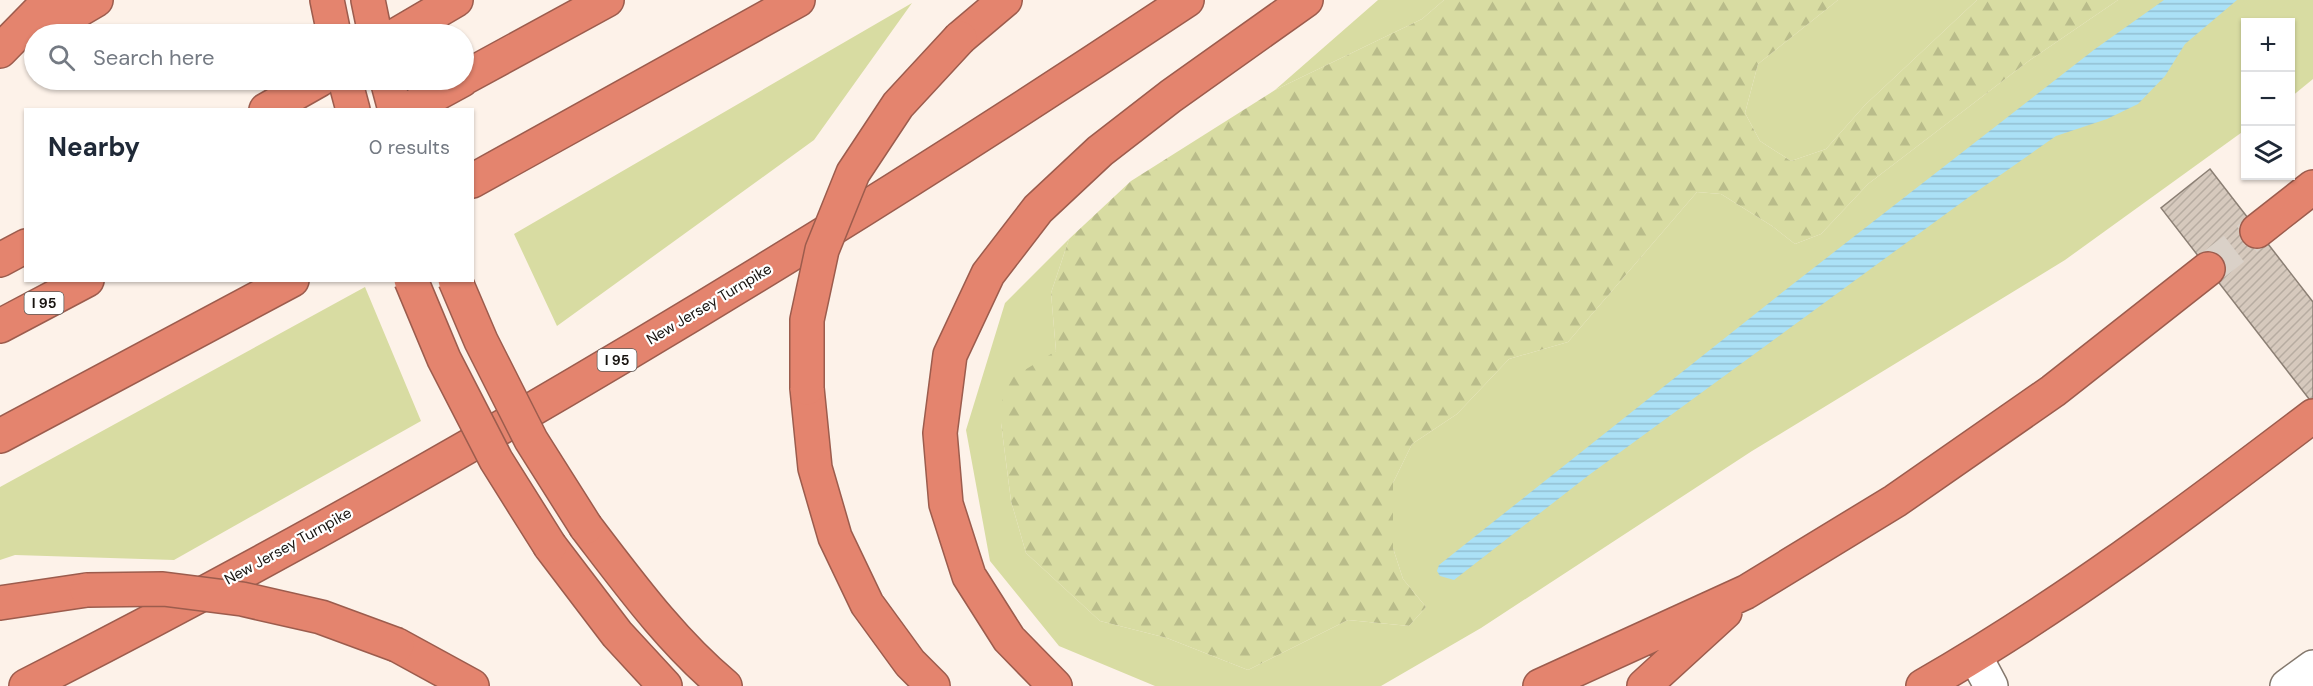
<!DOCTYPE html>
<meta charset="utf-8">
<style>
body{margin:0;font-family:"DM Sans",sans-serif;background:#f2f2f3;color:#1f2937}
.controls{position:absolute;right:18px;top:18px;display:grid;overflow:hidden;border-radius:0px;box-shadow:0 2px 4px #0004}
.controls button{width:54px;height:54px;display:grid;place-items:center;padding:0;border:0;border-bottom:2px solid #e0e1e3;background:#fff;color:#1f2937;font:30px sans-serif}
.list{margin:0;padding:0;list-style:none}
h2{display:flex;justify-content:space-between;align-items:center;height:78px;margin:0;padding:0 24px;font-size:26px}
h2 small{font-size:20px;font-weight:400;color:#747a83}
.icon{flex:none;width:33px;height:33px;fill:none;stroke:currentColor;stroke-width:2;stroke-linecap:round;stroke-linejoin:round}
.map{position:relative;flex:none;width:2313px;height:686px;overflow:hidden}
.search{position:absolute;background:#fff;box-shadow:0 2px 4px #0004;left:24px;top:24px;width:450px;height:66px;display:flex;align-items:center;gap:15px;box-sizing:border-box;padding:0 21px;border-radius:33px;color:#747a83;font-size:22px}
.panel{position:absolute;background:#fff;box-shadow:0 2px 4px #0004;left:24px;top:108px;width:450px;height:174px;border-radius:0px}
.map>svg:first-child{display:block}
</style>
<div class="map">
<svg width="2313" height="686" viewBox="0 0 2313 686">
<defs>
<pattern id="forest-firs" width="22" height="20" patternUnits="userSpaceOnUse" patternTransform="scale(1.5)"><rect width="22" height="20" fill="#d8dca2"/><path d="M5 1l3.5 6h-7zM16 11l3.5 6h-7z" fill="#b9bc8a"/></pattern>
<pattern id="water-rules" width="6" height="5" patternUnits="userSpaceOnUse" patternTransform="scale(1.5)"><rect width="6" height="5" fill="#abe1f6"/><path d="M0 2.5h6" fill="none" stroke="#92c0d2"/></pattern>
<pattern id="building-hatch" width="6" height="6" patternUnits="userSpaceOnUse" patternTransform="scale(1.5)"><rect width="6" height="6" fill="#d6c9bd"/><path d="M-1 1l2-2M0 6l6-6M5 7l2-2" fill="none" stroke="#b7aca1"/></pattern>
</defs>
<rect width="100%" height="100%" fill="#fdf2e9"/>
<path fill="#d8dca2" d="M1378,0H1444L1422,19L1275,90Z
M1838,0H1977L1865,105L1826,149L1791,161L1760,141L1745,113L1758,64Z
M2118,0H2313V79L2291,97L2290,22H2246L2245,130L2065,260L1752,451L1481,628L1381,686H1155L1059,646L990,561L966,430L1005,303L1069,239L1051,293L1056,351L1001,423L1011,501L1026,553L1100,621L1167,638L1248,670L1348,620L1409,626L1426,607L1403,579L1393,548V483L1412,444L1457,414L1509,359L1568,342L1697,192L1721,194L1772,226L1795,244L1821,234L1868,184L2030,60Z
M912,3L814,140L557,326L514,234Z
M365,287L421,421L174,560L15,555L0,560V487Z"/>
<path fill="url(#forest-firs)" d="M1444,0H1838L1758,64L1745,113L1760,141L1791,161L1826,149L1865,105L1977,0H2118L2030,60L1868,184L1821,234L1795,244L1772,226L1721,194L1697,192L1568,342L1509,359L1457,414L1412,444L1393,483V548L1403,579L1426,607L1409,626L1348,620L1248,670L1167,638L1100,621L1026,553L1011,501L1001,423L1003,383L1056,351L1051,293L1069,239L1131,181L1275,90L1422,19Z"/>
<path fill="url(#water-rules)" d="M2164,0H2237L2185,44L2165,76L2138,104L2107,119L2056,136L1969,197L1589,475L1454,580L1440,576L1437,571L1439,565L1784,291L2095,49Z"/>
<path fill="url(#building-hatch)" stroke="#8b7f74" stroke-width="1.5" d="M2210,169L2313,302V404L2161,208Z"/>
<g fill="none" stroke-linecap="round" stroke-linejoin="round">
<path stroke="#dad1c8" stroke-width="33" stroke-dasharray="33 16" stroke-linecap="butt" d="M2208,269L2257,231"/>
<defs>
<path id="minor" d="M1975,656L1991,686
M2287,686L2313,667"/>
<path id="highway" d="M327,0L334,34
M368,0L375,34
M38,34L96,0
M398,34L456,0
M960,38L1005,0
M0,51L50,0
M464,78L607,0
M345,80L353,110
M387,80L395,110
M266,110L319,80
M407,110L462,80
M472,181L798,0
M2257,231L2313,187
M0,260L26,246
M0,326L87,280
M807,388L815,468L835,537L867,604L910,663L933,686
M0,436L292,280
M586,527C629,583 671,641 725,686
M550,546L617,634L665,686
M0,603L87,590
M397,645L472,686
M26,686C427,482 813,249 1187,0
M1055,686L1009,639L969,576L946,504L940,433L950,355L988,274L1038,209L1100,151L1171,96L1306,0
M1540,686L1746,592L1895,501L2053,391L2208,269
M1644,686L1725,612
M1923,686C2061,607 2187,512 2313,416"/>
</defs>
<use href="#minor" stroke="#84786d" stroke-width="36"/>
<use href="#highway" stroke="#9c5c4d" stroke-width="36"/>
<use href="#minor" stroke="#fff" stroke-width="33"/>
<use href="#highway" stroke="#e4846e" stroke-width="33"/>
<defs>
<path id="highway-bridge" d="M411,280L444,359L496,460L550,546
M455,280L481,341L531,440L586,527
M807,388V320L822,250L853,173L898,105L960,38
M87,590L163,589L242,599L321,617L397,645"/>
</defs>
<use href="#highway-bridge" stroke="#9c5c4d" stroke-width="36" stroke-linecap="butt"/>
<use href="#highway-bridge" stroke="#e4846e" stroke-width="33"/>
</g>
<g text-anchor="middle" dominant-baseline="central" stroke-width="4.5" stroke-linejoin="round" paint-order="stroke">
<g fill="#fff" stroke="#5d5a57" stroke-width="1.5">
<rect x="24.5" y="292" width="39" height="22" rx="4.5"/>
<rect x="597.5" y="349" width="39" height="22" rx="4.5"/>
</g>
<g font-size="14" font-weight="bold" fill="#17130f">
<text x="44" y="303">I 95</text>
<text x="617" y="360">I 95</text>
</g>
<g font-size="15" fill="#17130f" stroke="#fff">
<text transform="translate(709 304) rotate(-31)">New Jersey Turnpike</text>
<text transform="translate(288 546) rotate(-29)">New Jersey Turnpike</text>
</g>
</g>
</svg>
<div class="controls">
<button>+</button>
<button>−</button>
<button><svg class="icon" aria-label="layers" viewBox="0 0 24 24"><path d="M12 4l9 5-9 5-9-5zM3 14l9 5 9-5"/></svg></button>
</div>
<div class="search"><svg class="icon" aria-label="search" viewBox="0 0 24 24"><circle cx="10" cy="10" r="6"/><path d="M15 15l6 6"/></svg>Search here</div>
<section class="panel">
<h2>Nearby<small>0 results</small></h2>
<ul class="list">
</ul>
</section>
</div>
